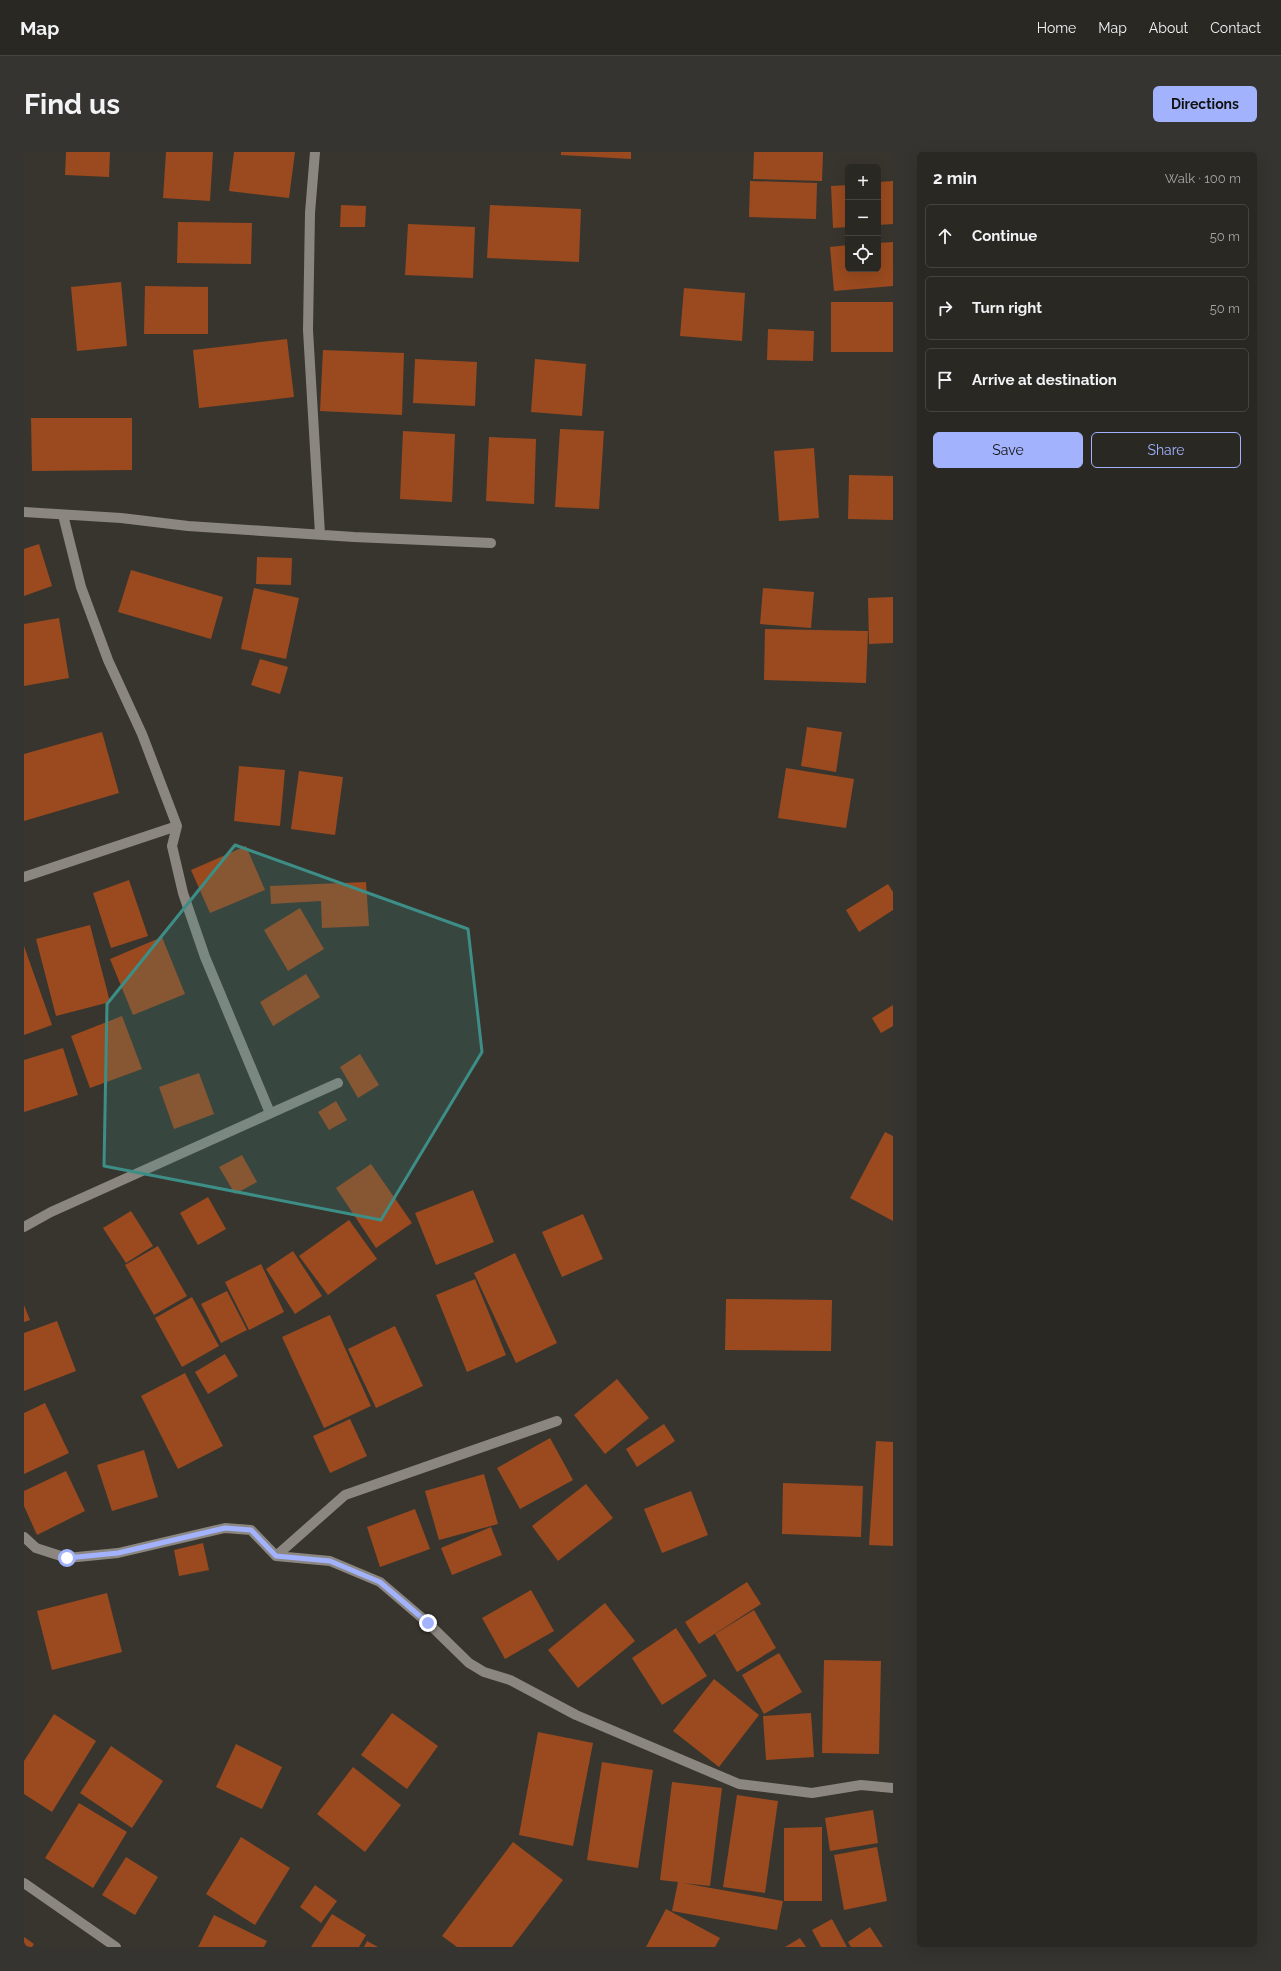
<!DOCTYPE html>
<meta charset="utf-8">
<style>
body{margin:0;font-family:Raleway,sans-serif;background:#363430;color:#f1f3f6}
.controls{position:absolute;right:12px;top:12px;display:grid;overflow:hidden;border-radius:6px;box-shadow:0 4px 16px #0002}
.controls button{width:36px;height:36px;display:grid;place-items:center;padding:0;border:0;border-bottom:1px solid #464441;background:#2a2823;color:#f1f3f6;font:20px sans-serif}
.stop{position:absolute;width:12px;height:12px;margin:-9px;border:3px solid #a2b2fd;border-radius:50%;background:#fff}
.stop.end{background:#a2b2fd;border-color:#fff;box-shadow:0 1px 4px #0008}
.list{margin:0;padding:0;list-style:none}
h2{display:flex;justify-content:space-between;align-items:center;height:52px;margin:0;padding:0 16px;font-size:17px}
h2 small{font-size:13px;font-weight:400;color:#a5a6a6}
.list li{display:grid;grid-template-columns:26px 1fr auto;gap:12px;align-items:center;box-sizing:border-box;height:64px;margin:0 8px 8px;padding:0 8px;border:1px solid #464441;border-radius:6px}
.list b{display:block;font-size:15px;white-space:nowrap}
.list em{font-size:13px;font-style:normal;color:#a5a6a6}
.actions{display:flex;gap:8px;padding:12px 16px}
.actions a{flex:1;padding:9px 0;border:1px solid #a2b2fd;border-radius:6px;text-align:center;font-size:14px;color:#a2b2fd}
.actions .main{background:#a2b2fd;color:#111}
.icon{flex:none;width:22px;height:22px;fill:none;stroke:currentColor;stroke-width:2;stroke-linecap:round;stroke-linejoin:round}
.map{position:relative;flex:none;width:869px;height:1795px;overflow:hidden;border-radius:6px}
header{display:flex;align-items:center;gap:24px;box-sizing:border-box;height:56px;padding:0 20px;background:#2a2823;border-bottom:1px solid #464441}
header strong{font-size:19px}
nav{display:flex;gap:22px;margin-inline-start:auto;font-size:14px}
.intro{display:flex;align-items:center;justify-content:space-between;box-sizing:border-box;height:96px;padding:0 24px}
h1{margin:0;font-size:28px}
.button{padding:10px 18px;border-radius:6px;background:#a2b2fd;color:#111;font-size:14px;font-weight:700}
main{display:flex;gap:24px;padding:0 24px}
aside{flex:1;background:#2a2823;border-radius:6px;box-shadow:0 4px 16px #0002}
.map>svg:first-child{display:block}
</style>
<header>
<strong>Map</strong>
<nav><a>Home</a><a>Map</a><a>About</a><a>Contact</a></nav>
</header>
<div class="intro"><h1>Find us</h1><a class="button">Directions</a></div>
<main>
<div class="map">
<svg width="869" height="1795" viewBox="0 0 869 1795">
<rect width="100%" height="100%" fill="#38352f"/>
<path fill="#9a4a1e" d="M42,0H86L85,25L41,23Z
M142,0H189L186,49L139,46Z
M210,0H271L265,46L205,39Z
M537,0H607V7L537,3Z
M730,0H799L798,29L729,27Z
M726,29L793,31L792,67L725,65Z
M869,29V72L854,73V30Z
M824,33V75L809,76L807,34Z
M317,53L342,54L341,75H316Z
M466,53L557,57L555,110L463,106Z
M154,70L228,71L227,112L153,111Z
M384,72L451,75L449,126L381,123Z
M869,90V134L810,139L806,95L824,93V117H854V91Z
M97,130L103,194L53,199L47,135Z
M121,134L184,135V182H120Z
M660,136L721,141L718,189L656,184Z
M807,150H869V200H807Z
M744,177L790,179L789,209L743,208Z
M263,187L270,245L175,256L169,198Z
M299,198L380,201L378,263L296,259Z
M391,207L453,210L451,254L389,251Z
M511,207L562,212L558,264L507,260Z
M7,266H108V318L8,319Z
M536,277L580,279L575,357L531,355Z
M379,279L431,282L428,350L376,347Z
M465,285L512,287L510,352L462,349Z
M790,296L795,366L755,369L750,299Z
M825,323L869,324V368L824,367Z
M15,392L28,434L0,444V397Z
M233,405L268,406L267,433L232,432Z
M107,418L199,445L187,487L94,460Z
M230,436L275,446L262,507L217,497Z
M739,436L790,440L787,476L736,472Z
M869,445V491L845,492L844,446Z
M35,466L45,526L0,534V472Z
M741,477L844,479L842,531L740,528Z
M236,507L264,515L256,542L227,533Z
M783,575L818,580L812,620L777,614Z
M78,580L95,641L0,669V602Z
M215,614L261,618L256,674L210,669Z
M762,616L830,627L822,676L754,666Z
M275,619L319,625L311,683L267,677Z
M222,694L241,738L186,761L167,718Z
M105,728L124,784L87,796L69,741Z
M342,730L345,774L298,776L297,749L247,752L246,734Z
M864,732L869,740V758L835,780L822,758Z
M276,756L300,797L264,819L240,778Z
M66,773L86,850L32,864L12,787Z
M138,785L161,842L109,863L86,807Z
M0,794L28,873L0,883Z
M282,822L296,845L249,874L236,850Z
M869,853V874L857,881L848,866Z
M98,864L118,917L66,936L47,884Z
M39,896L54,943L0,960V908Z
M336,902L355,933L334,946L316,915Z
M175,921L190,962L150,977L135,935Z
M312,949L323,968L305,978L294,960Z
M861,980L869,984V1069L826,1046Z
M218,1003L233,1030L211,1042L195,1015Z
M347,1012L388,1071L352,1096L312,1036Z
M449,1038L470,1090L412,1113L391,1061Z
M184,1045L202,1077L174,1093L156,1061Z
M107,1059L129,1094L102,1111L79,1076Z
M559,1062L579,1107L538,1125L518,1080Z
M325,1068L353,1107L304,1143L275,1104Z
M134,1094L163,1144L130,1163L101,1113Z
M269,1099L298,1144L271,1162L242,1117Z
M491,1101L533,1191L492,1211L450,1121Z
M237,1112L260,1160L225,1178L201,1130Z
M451,1127L482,1203L443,1220L412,1143Z
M203,1139L223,1178L197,1191L177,1152Z
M168,1145L195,1194L158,1215L131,1166Z
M702,1147L808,1148L807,1199L701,1198Z
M0,1153L6,1168L0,1170Z
M306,1163L347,1254L300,1276L258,1185Z
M33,1169L52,1219L0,1239V1181Z
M371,1174L399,1234L352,1256L324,1197Z
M201,1202L214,1224L184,1242L171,1220Z
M161,1221L199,1294L154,1317L117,1244Z
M593,1227L625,1266L581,1302L550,1263Z
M21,1251L45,1301L0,1322V1261Z
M326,1267L343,1304L306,1321L289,1284Z
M640,1272L651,1289L613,1315L602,1297Z
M526,1286L549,1328L496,1357L473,1316Z
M852,1289L869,1290V1394L845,1393Z
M120,1298L134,1345L88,1359L73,1313Z
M42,1319L61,1359L13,1383L0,1354V1339Z
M460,1322L474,1372L415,1388L401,1339Z
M759,1331L839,1334L837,1385L758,1382Z
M562,1332L589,1366L534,1409L508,1374Z
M667,1339L684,1383L638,1401L620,1357Z
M391,1357L406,1397L356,1415L343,1375Z
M467,1375L478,1403L428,1423L417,1396Z
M179,1391L185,1418L155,1424L150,1398Z
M723,1430L737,1452L675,1492L661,1470Z
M507,1438L530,1479L481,1507L458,1466Z
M83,1441L98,1500L28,1518L13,1459Z
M581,1451L611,1489L554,1536L524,1498Z
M730,1458L752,1496L713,1520L691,1482Z
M652,1476L683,1524L638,1553L608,1506Z
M755,1501L778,1540L740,1562L718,1523Z
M800,1508L857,1509L855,1602L798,1601Z
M690,1527L735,1563L695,1615L649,1579Z
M368,1561L414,1594L383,1637L337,1603Z
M787,1561L790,1605L742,1608L739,1564Z
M30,1562L72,1589L28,1660L0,1642V1609Z
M514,1580L569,1591L549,1694L495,1683Z
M212,1592L258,1615L238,1657L192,1635Z
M87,1594L139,1629L108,1676L56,1641Z
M578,1610L629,1618L614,1716L563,1708Z
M329,1615L377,1653L341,1700L293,1662Z
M648,1630L698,1636L686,1734L659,1731L759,1749L753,1778L648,1759L654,1730L636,1728Z
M713,1643L754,1649L741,1741L699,1735Z
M55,1651L103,1680L69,1736L21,1706Z
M849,1658L854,1691L806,1699L801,1666Z
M798,1675V1749H760V1676Z
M217,1685L266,1716L231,1773L182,1742Z
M489,1690L539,1728L488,1795H433L418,1784Z
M853,1695L863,1749L820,1758L810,1703Z
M102,1705L134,1725L111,1763L78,1743Z
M291,1733L313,1749L297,1771L276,1755Z
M642,1757L696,1786L691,1795H622Z
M308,1762L342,1783L335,1795H287Z
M190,1763L243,1789L240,1795H174Z
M808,1767L823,1795H797L788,1778Z
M846,1775L859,1795H827L824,1790Z
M0,1785L10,1792L8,1795H0Z
M776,1786L782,1795H761Z
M343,1789L354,1795H340Z"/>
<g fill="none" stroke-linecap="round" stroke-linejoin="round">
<path stroke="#8b8780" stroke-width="10" d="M291,0L286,61L284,178L296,382
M0,360L97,366L164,374L330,385L467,391
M39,363L57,435L84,508L118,582L153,674L148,694L159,741L181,805L246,961
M0,725L153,674
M0,1075L27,1060L314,931
M0,1385L12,1396L43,1406L94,1401L201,1376L227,1378L252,1404L321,1343L533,1269
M252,1404L306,1409L356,1430L404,1471L445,1511L460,1520L486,1528L552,1563L715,1632L788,1641L837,1633L869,1636
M0,1731L92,1795"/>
</g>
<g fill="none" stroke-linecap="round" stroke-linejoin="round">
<path stroke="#a2b2fd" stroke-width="5" d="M43,1406L94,1401L201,1376L227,1378L252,1404L306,1409L356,1430L404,1471"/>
</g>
<path fill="#3c8e86" fill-opacity="0.2" stroke="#3c8e86" stroke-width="3" stroke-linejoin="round" d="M211,693L444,777L458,900L357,1068L80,1014L83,852Z"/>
</svg>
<div class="controls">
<button>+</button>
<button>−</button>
<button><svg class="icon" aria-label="locate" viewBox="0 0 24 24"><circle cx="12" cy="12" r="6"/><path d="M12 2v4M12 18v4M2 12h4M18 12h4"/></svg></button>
</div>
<div class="stop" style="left:43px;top:1406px"></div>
<div class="stop end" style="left:404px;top:1471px"></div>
</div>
<aside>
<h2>2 min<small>Walk · 100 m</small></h2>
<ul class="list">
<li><svg class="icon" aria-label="ahead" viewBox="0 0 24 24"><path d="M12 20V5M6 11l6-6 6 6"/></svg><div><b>Continue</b></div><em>50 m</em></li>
<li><svg class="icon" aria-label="right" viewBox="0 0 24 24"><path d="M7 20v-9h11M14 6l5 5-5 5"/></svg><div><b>Turn right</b></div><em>50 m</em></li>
<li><svg class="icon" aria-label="arrive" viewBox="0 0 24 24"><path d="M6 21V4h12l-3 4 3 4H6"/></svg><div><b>Arrive at destination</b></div></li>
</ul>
<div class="actions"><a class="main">Save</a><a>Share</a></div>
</aside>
</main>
